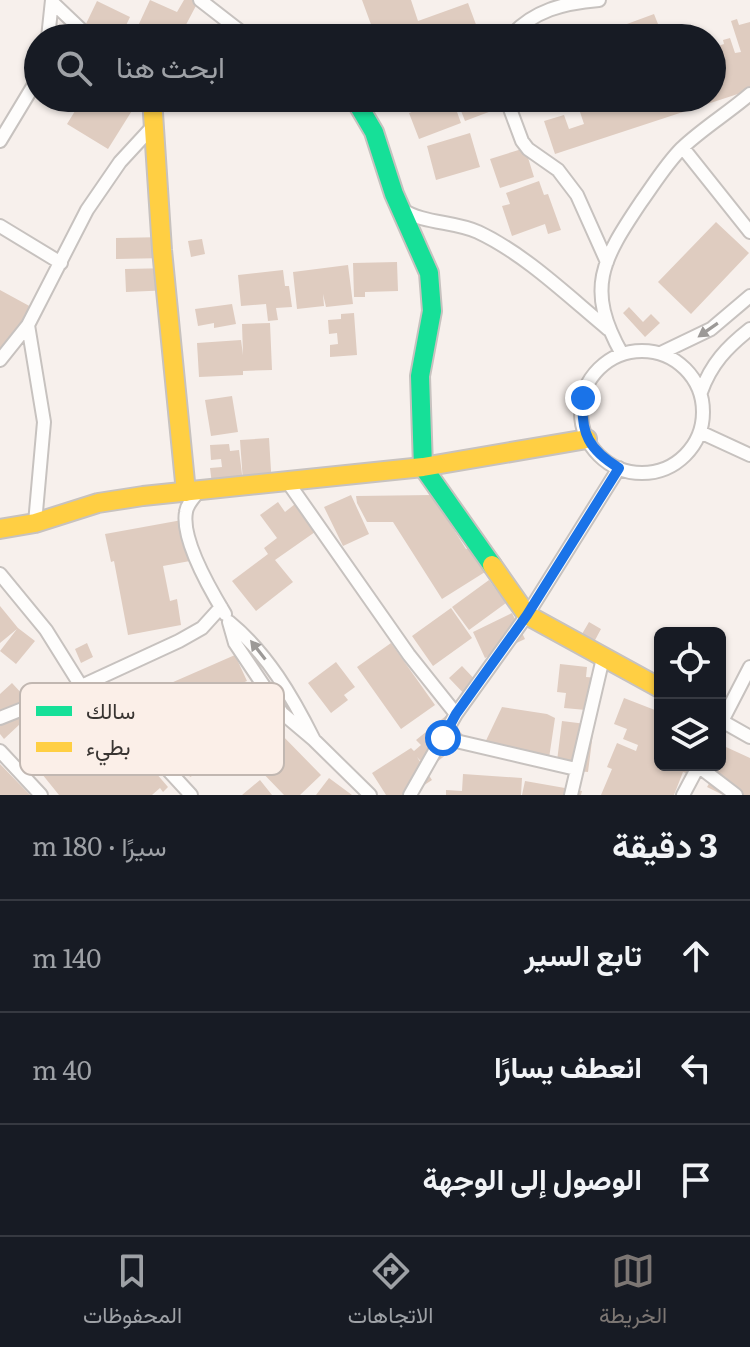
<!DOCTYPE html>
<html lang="ar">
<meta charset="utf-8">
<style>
body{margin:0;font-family:Literata,Vazirmatn,serif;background:#20242c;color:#f1f3f6;direction:rtl}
.controls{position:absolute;right:24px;bottom:24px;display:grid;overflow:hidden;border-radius:12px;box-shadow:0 2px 6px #0004}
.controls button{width:72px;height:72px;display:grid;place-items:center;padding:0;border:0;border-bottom:2px solid #363941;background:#171b24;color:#f1f3f6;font:40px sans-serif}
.stop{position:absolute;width:24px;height:24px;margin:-18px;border:6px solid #1a73e8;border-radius:50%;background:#fff}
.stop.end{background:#1a73e8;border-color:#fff;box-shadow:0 2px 8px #0008}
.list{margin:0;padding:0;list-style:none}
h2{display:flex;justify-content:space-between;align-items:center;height:104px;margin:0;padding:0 32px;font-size:34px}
h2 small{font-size:26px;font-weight:400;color:#9ea1a6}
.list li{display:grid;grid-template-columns:52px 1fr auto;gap:24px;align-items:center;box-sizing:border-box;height:112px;padding:0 32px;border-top:2px solid #363941}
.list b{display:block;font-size:30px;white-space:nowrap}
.list em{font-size:26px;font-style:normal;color:#9ea1a6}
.icon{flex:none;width:44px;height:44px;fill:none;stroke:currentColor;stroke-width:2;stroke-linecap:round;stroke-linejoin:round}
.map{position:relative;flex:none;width:750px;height:795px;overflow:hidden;direction:ltr}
.search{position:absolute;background:#171b24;box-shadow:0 2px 6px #0004;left:24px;right:24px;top:24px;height:88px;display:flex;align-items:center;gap:20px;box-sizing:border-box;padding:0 28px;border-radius:44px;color:#9ea1a6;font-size:30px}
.sheet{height:440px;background:#171b24}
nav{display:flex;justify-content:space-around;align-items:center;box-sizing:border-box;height:112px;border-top:2px solid #363941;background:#171b24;font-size:22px;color:#9ea1a6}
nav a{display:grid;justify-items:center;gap:4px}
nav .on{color:#7c7673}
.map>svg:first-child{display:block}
</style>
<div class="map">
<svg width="750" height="795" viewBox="0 0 750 795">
<rect width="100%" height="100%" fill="#f7f0ec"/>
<path fill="#dfccc0" d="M150,0L177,12L184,0H199L179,38H164L138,26Z
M362,0H411L418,21L468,3L481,38H376Z
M97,1L130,17L120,38H104L84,28Z
M654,14L662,34L652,38H589Z
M737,19L739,25L750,22V90L555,154L544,121L564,115L569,129L584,124L578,106L598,98H649L650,101L659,98H712V48L724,44L723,40L730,38L735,53L741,52L731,21Z
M83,98H133L138,101L108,149L67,124Z
M448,98H452L461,123L419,139L409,113Z
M456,98H498L502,107L465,121Z
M470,133L480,167L436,180L427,146Z
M525,148L534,177L500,188L490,159Z
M539,181L544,195L548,194L561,230L548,234L545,224L512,236L502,206L510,204L506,193Z
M716,222L749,253L691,314L658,282Z
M166,237V258L116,259V238Z
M202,239L205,254L191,257L188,241Z
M397,262L398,291L365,292V297H354L353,263Z
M348,265L353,304L326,307L323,294L324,306L297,309L293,272Z
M171,268L172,290L126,292L125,269Z
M283,270L285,286H289L292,307L276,308L278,320L268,321L266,304L241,306L238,275Z
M0,290L33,308L0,356Z
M232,304L236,324L214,328V323L198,326L195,309Z
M629,307L643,322L651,314L660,323L645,337L623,313Z
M354,313L357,355L330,357V345L338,344L337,333L329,334L328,320L341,319V314Z
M270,323L272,370L243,371V375L199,377L197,343L241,340L243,355L242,324Z
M232,396L238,432L211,436L205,400Z
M269,438L272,487L213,492L210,468L222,467L221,459L211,460L210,445L229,444L230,451L239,450L243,482L240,440Z
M351,495L369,534L343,546L324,507Z
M432,495L466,549L469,548L485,572L442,599L393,522H367L357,503L356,496Z
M278,502L285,512L295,504L315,532L275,560L293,582L256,611L232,581L268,554L264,548L277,538L260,515Z
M182,520L190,561L163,566L170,601L177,599L181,625L128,635L114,561L111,562L105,534Z
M489,580L506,603L469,630L452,607Z
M0,606L18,628L35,641L16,664L0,651L17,629L0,643Z
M451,608L472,638L433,666L412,636Z
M512,613L525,639L485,658L473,632Z
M589,622L601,629L594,642L582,634Z
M87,643L93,657L81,663L75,649Z
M391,643L435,705L401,729L357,667Z
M235,655L247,681L205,699L209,708L163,728L148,693Z
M336,662L355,687L344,695L348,700L331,713L308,683Z
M560,664L587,667L586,677L599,678L597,711L564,708L566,693L557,692Z
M462,666L483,688L470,700L449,678Z
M12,683L36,709L4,739L0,734V694Z
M624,698L660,712V765H693L689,774L683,772L674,795H601L612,769L607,767L617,743L636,751L638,745L623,739L627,729L614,724Z
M502,707L547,714L555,718L548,765L491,756L481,751Z
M100,708L168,787L163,792L160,788L152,795H59L25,753L23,749L53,725Z
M447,715L466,739L428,769L417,757L432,780L409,795H386L372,773L411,748L414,751L421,745L416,740Z
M211,716L217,730L197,739L210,767L190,777L170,735Z
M271,719L276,729L321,775L300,795H284L256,766L245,772L230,744L240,735Z
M562,721L594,725L588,772L556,769Z
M726,747L750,758V795H723L707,787L720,765Z
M0,764L30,795H0Z
M463,774L522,778L521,795H446V790L462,791Z
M329,778L352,795H316Z
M260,780L272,795H242Z
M525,781L582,791L581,795H522Z"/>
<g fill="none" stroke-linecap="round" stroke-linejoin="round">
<defs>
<path id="street" d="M200,0L249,38
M52,2L90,38
M48,38L52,0
M509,38C533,10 564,3 599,0
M506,98L522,141L528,149L558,170L577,195L607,262
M0,141L38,78
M683,148L750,232
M401,209C424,224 453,221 478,232C525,254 568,296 608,329
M0,226L61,263
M28,325L44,422L35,523
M581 412a61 61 0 1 1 122 0a61 61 0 1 1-122 0Z
M661,353L711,329L750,296
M622,354C585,289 602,260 641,202C654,184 666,164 682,148C703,128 728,113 750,94
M0,360L28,325L87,210L120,162L156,123
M701,392C711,364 727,347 750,329
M700,432L750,455
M287,481L409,655L456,714
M200,490C194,497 187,504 186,512C181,539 211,591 225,614
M0,574L46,630L81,686
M88,683L191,795
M0,718L88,683L179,641L202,628L221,607
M720,720L750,737
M720,725L750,667
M443,738L576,769
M314,740C292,696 267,653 229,622L235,643L282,713L314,740L370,795
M0,751L41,795
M698,766L736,795
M410,795L456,714L527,615L619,468
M571,795L603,658
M683,795L699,765"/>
<path id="fast" d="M354,98L374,132L394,194L429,273L432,311L420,376L423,467L492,565"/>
<path id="slow" d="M152,98L162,250L186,492
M0,529L35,523L98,503L143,496L423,467L587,439
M492,565L527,615L660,688"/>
</defs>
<use href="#street" stroke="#c7c2bf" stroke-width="16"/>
<use href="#fast" stroke="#c7c2bf" stroke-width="22"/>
<use href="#slow" stroke="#c7c2bf" stroke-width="22"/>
<use href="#street" stroke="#fefdfc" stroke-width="12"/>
<use href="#fast" stroke="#16e098" stroke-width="18"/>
<use href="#slow" stroke="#ffcf43" stroke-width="18"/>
</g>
<defs><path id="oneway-solid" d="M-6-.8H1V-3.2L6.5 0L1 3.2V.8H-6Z" transform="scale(2)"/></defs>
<g fill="#9c9997">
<use href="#oneway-solid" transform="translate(708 330) rotate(145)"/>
<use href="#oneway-solid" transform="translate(258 650) rotate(-128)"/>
</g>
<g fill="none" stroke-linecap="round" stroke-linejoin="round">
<path stroke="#1a73e8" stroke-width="10" d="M443,738L456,714L527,615L619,468C589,450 580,433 583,398"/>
</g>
<rect x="20" y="683" width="264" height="92" rx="12" fill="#fbefe8" stroke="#c1b7b1" stroke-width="2"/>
<rect x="36" y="706" width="36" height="10" fill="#16e098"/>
<rect x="36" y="742" width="36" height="10" fill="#ffcf43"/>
<g font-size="22" fill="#393532">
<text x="86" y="719">سالك</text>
<text x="86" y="755">بطيء</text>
</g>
</svg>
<div class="controls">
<button><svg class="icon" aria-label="locate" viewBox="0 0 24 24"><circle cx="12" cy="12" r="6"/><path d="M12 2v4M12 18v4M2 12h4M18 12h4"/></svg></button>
<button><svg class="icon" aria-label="layers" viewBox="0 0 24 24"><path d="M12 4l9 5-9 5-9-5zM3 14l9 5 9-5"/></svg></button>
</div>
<div class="stop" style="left:443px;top:738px"></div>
<div class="stop end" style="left:583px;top:398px"></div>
<div class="search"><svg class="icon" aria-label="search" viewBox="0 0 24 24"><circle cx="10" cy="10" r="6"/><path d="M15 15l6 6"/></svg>ابحث هنا</div>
</div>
<section class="sheet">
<h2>3 دقيقة<small>سيرًا · 180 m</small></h2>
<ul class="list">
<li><svg class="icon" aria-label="ahead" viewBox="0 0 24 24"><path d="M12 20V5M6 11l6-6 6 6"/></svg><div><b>تابع السير</b></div><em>140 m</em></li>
<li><svg class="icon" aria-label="left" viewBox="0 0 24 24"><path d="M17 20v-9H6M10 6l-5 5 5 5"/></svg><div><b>انعطف يسارًا</b></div><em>40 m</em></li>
<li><svg class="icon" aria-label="arrive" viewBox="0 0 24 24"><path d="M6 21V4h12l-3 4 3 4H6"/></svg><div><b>الوصول إلى الوجهة</b></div></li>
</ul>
</section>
<nav>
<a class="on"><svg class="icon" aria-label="map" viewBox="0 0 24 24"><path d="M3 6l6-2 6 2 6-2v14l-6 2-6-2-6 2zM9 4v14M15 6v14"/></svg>الخريطة</a>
<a><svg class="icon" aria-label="directions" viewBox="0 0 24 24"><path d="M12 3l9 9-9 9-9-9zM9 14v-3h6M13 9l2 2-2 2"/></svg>الاتجاهات</a>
<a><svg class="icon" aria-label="saved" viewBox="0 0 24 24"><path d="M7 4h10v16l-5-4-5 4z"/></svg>المحفوظات</a>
</nav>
